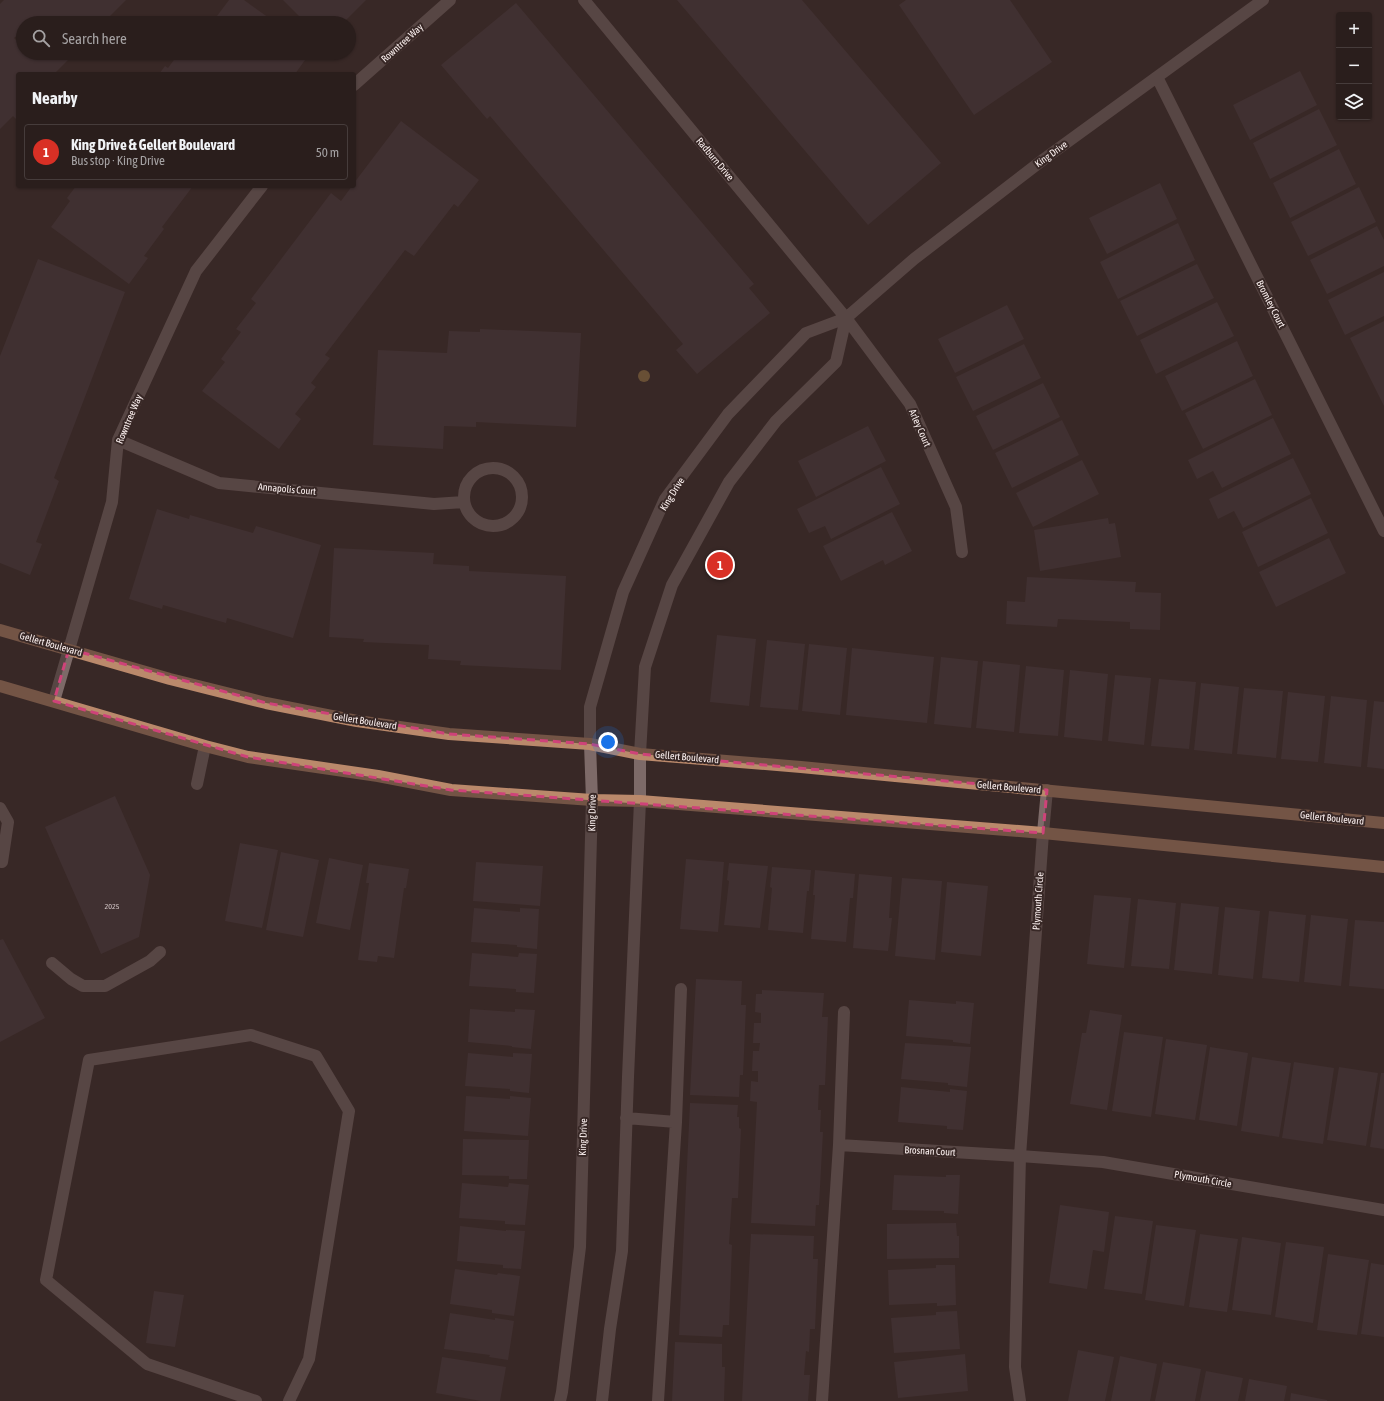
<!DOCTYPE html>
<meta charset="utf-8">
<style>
body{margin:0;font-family:"Asap Condensed",sans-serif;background:#322725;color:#f1f3f6}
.controls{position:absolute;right:12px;top:12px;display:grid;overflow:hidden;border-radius:4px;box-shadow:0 1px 3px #0004}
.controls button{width:36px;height:36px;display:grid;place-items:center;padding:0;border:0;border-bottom:1px solid #463c3b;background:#2a1e1c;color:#f1f3f6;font:20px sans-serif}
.you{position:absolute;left:608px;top:742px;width:14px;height:14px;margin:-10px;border:3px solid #fff;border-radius:50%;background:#1a73e8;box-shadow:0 0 0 6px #1a73e833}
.badge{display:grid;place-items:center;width:26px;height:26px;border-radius:50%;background:#d93025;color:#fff;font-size:13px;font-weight:700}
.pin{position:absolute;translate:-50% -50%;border:2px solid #fff;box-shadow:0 1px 4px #0006}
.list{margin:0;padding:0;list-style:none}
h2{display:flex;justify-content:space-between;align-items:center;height:52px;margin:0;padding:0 16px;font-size:17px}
h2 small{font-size:13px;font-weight:400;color:#a5a2a3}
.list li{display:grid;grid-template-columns:26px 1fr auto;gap:12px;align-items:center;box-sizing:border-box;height:56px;margin:0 8px 8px;padding:0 8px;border:1px solid #463c3b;border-radius:4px}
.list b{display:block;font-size:15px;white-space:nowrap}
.list p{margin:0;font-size:13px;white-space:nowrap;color:#a5a2a3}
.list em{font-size:13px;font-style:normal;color:#a5a2a3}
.icon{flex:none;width:22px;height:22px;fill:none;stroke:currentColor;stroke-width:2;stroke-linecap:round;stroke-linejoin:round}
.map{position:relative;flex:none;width:1384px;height:1401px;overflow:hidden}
.search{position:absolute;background:#2a1e1c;box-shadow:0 1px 3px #0004;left:16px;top:16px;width:340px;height:44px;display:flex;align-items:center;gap:10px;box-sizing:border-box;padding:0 14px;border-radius:22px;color:#a5a2a3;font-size:15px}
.panel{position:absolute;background:#2a1e1c;box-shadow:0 1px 3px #0004;left:16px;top:72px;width:340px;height:116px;border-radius:4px}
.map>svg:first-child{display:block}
</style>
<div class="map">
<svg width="1384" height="1401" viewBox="0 0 1384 1401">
<rect width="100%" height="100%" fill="#382826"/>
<path fill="#4a3a3e" d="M4,0H126L103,23H23V32L22,31L14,38L22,46L23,44V53H75L54,74H18V117L16,119L13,116L0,129V4Z
M229,0H244L276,23H206L211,17L214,20Z
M283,0H366L343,23H306Z
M677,0H802L941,163L868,225Z
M906,0H1010L1052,62L974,115L899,5Z
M516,3L754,284L749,288L770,313L697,374L676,350L683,344L490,116L487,119L441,65Z
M179,53H310L295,74L287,73L286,74H159L165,66L168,68Z
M1300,71L1317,105L1250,140L1233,105Z
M1319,109L1337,145L1270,179L1253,143Z
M401,121L479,180L458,207L454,204L414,256L405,250L325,355L330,358L311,383L316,387L295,414L301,419L279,449L202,391L225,362L221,359L241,332L236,329L256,303L251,299L331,193L341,201L352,186H354V183Z
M1339,149L1356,184L1290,218L1273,183Z
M1160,183L1177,219L1107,254L1089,218Z
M76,186H193L162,227L164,229L144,256L148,258L129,284L51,227L70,201L67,198Z
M1359,187L1376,222L1308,256L1291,222Z
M1178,223L1195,260L1118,299L1100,262Z
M1377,226L1384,240V266L1327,294L1310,260Z
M38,259L125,292L54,478L59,481L36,542L42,544L30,575L0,563V356Z
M1197,264L1214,298L1137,336L1120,301Z
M1384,272V316L1345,335L1328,300Z
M1217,302L1234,336L1156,374L1140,340Z
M1007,305L1024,339L955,373L938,339Z
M1384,321V406L1350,338Z
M480,329L581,333L576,427L476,422V427L444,426L443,449L373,445L378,350L447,353L449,331L480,332Z
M1237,341L1253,376L1182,411L1165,376Z
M1024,344L1041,378L973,411L956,377Z
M1255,379L1272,415L1203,449L1185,413Z
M1043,383L1060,417L993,450L976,416Z
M1273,418L1291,454L1222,488L1213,471L1197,479L1188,460Z
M1062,420L1079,455L1012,488L995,453Z
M868,426L886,461L816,497L798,461Z
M1293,458L1311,494L1243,528L1234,511L1218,519L1209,499Z
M1082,460L1099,494L1033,527L1016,493Z
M881,467L900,504L831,539L825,526L809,533L797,509Z
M1311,498L1328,533L1258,567L1242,532Z
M157,509L189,519L190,515L253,533L256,526L321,545L293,638L227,618L226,623L163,605L162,609L129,599Z
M892,512L912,551L885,565L883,560L841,581L823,546Z
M1108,518L1109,524L1115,523L1121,557L1040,571L1034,530Z
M1329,538L1346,573L1276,607L1259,572Z
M334,548L434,553L433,564L469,566V571L566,576L561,670L460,665L461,661L428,659L429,645L363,642L364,639L329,637Z
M1027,577L1136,582L1135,592L1161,593L1160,630L1130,629V622L1058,619L1057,627L1006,624L1007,601L1025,602Z
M717,635L756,639L749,706L710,702Z
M767,640L805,644L798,710L760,707Z
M809,644L847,648L840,715L802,711Z
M852,648L934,657L927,723L846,715Z
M941,657L978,661L971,728L934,724Z
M983,661L1020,665L1014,732L976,728Z
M1026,666L1064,670L1058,736L1019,733Z
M1070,670L1108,674L1102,741L1064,737Z
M1115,675L1151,678L1144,745L1108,741Z
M1159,679L1196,682L1189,749L1151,746Z
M1201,683L1239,687L1232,754L1194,750Z
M1244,688L1283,691L1276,758L1237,754Z
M1288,692L1325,696L1318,762L1281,759Z
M1331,696L1367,700L1361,767L1324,763Z
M1374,701L1384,702V769L1367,767Z
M115,796L150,875L139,937L101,954L45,827Z
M240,843L278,850L262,928L225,921Z
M281,852L319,860L303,937L266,930Z
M329,858L363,865L350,930L316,923Z
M686,859L724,862L718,932L680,929Z
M476,862L543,866L540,906L473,901Z
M369,863L409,869L406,888H404L394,958L378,956L377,962L358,960L369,883H366Z
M729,863L768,866L760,928L724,925L729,881L727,880Z
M772,867L811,870L809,891H807L803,933L768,930L772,888L770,887Z
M815,870L855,874L853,898H850L846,942L811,939L815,895H813Z
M859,874L892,877L889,918H892L888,951L853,948Z
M902,878L942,881L935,960L895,956Z
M947,882L988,886L981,956L941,952Z
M1094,895L1131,898L1124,968L1087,964Z
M1138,899L1176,903L1169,969L1131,966Z
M1181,903L1219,907L1212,974L1174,970Z
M1225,907L1260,911L1253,979L1218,975Z
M474,908L520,912V908L539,909L537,949L517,947V945L471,942Z
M1269,911L1306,915L1299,982L1262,978Z
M1311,915L1348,919L1341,986L1304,982Z
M1355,920L1384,922V989L1349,986Z
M3,939L45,1018L0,1042V940Z
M472,953L518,957L519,953L537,954L534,993L516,992V989L469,986Z
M696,979L742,981L741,1005H746L743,1075H740L739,1097L690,1095Z
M762,990L824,993L822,1017H828L825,1085H819L818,1110H821L820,1132H823L819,1205H816L815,1226L751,1223L757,1102L750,1101L751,1081L758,1082V1071H752L753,1051H759L760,1043H753L754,1023H761V1013L755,1012L756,994H762Z
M909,1000L956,1004V1001L974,1003L970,1044L953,1042V1040L906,1036Z
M470,1009L515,1012V1009L535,1010L531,1049L512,1047V1046L468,1042Z
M1090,1010L1122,1015L1107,1110L1070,1104L1082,1033H1086Z
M1124,1032L1163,1037L1151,1117L1112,1111Z
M1166,1039L1207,1045L1195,1120L1155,1114Z
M905,1043L971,1047L967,1087L948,1085V1083L901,1079Z
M1210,1047L1248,1053L1237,1126L1199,1120Z
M468,1053L513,1057V1053L532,1054L529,1093L510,1091V1089L465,1086Z
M1252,1057L1291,1063L1279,1137L1241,1131Z
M1294,1062L1334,1068L1323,1144L1282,1138Z
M1339,1067L1378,1073L1366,1146L1327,1140Z
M1381,1073H1384V1149L1370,1147Z
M901,1087L950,1092V1089L967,1091L963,1130L947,1129V1126L898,1122Z
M466,1096L510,1099V1096L531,1098L528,1136L464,1131Z
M690,1103L738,1105L737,1117H739V1128L741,1129L738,1198H732L729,1244L732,1245L729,1325H723L722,1337L679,1335Z
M463,1139L529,1140L527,1179H509V1176L462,1175Z
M894,1175L946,1177V1175H960L958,1214L944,1213V1211L892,1210Z
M462,1183L508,1187L509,1183L529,1185L525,1225L505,1224V1221L459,1218Z
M1060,1205L1109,1212L1104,1252L1093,1250L1087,1289L1049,1283Z
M1115,1216L1153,1221L1142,1294L1104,1289Z
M956,1223L957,1236H959V1258L887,1259V1224Z
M1156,1225L1196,1230L1184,1306L1145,1300Z
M460,1226L506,1231V1230L525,1231L521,1269L503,1268V1265L457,1261Z
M751,1234L814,1236L813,1259H818L815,1329H810L809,1352L806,1351L804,1375H810L808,1401H742Z
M1200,1234L1238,1239L1227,1312L1189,1307Z
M1242,1237L1281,1243L1271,1315L1232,1310Z
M1286,1242L1324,1247L1313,1323L1275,1317Z
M1328,1254L1369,1260L1357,1335L1317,1330Z
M1371,1263L1384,1265V1337L1361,1334Z
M936,1265H955L956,1305L937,1306V1303L889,1305L888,1270L936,1268Z
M455,1269L497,1275L498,1273L520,1276L514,1316L492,1313V1310L450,1304Z
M154,1291L184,1295L175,1347L146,1343Z
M957,1311L960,1349L894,1353L891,1318L936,1315V1312Z
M450,1313L495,1320V1318L514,1321L508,1360L489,1357L490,1355L444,1349Z
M675,1342L722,1344V1367H725L724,1401H672Z
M1078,1350L1114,1357L1105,1401H1068Z
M965,1354L968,1391L898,1398L894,1362Z
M1120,1356L1157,1364L1150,1401H1111Z
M442,1357L506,1367L500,1401H481L436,1393Z
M1163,1362L1201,1369L1195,1401H1155Z
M1206,1371L1243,1378L1238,1401H1200Z
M1249,1379L1287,1386L1284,1401H1245Z
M1291,1393L1327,1400V1401H1290Z"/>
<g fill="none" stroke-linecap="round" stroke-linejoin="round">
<path stroke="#7d6a68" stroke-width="12" d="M584,0L846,318L910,404L956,507L962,552
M1157,77L1384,531
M354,85L450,0
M118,440L219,483L434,504L464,502
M464 497a29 29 0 1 1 58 0a29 29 0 1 1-58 0Z
M54,701L112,502L118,440L196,271L262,186
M197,784L205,746
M0,808L8,822L2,862
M52,963L71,979L83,986H105L150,961L160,952
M626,1118L676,1122
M839,1145L1020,1156L1043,833L1047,790
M256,1401L147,1364L46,1280L89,1060L251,1035L316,1056L349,1111L309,1359L289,1401
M560,1401L562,1392L580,1247L592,800L590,744V707L623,592L665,499L728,414L806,333L846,318L914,259L1044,159L1263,0
M602,1401L610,1329L622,1251L628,1077L640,801V754L645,667L672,585L729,482L776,421L836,362L846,318
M658,1401L676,1122L681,989
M822,1401L839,1145L844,1012
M1020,1401L1015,1367L1020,1156L1103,1162L1384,1210"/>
<path stroke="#ba896b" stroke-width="12" d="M0,630L170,679L266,703L357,721L449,734L590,744L640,754L801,767L1384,823
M0,686L205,746L248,757L378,776L451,790L592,800L640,801L1043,833L1384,867"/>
</g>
<circle fill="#a37f48" cx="644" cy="376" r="6"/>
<path d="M0 0H1384V1401H0ZM69,649L266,703L449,734L590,744L640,754L1047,790L1043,833L451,790L248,757L54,701Z" fill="#382826" fill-opacity=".55" fill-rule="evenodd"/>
<path fill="none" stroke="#ce4379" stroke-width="3" stroke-dasharray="8 5" stroke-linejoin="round" d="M69,649L266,703L449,734L590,744L640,754L1047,790L1043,833L451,790L248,757L54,701Z"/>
<g text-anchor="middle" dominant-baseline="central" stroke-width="4" stroke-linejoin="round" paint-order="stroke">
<g font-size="8" fill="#d0c3c4">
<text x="112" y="906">2025</text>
</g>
<g font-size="10" fill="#fcf1f0" stroke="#382826">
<text transform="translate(402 43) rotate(-42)">Rowntree Way</text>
<text transform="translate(1051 154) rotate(-36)">King Drive</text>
<text transform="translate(715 159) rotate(50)">Radburn Drive</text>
<text transform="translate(1271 304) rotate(63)">Bromley Court</text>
<text transform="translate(129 419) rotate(-67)">Rowntree Way</text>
<text transform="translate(920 428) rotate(66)">Arley Court</text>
<text transform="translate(287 489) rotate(5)">Annapolis Court</text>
<text transform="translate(672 494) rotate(-58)">King Drive</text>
<text transform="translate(51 644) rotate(16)">Gellert Boulevard</text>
<text transform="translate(365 721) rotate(9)">Gellert Boulevard</text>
<text transform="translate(687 757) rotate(5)">Gellert Boulevard</text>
<text transform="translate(1009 787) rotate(5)">Gellert Boulevard</text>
<text transform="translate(592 813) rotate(-89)">King Drive</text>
<text transform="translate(1332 818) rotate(6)">Gellert Boulevard</text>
<text transform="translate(1038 901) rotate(-86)">Plymouth Circle</text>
<text transform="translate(583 1137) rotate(-88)">King Drive</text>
<text transform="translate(930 1151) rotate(3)">Brosnan Court</text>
<text transform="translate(1203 1179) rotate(10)">Plymouth Circle</text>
</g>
</g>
</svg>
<div class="controls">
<button>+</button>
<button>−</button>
<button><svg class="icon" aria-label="layers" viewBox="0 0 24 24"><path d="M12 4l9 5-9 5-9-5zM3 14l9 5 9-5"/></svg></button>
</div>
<div class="you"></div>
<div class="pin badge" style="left:720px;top:565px">1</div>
<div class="search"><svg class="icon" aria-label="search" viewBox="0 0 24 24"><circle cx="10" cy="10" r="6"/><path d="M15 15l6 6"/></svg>Search here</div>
<section class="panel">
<h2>Nearby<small></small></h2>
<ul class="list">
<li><span class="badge">1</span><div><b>King Drive &amp; Gellert Boulevard</b><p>Bus stop · King Drive</p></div><em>50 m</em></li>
</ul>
</section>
</div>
